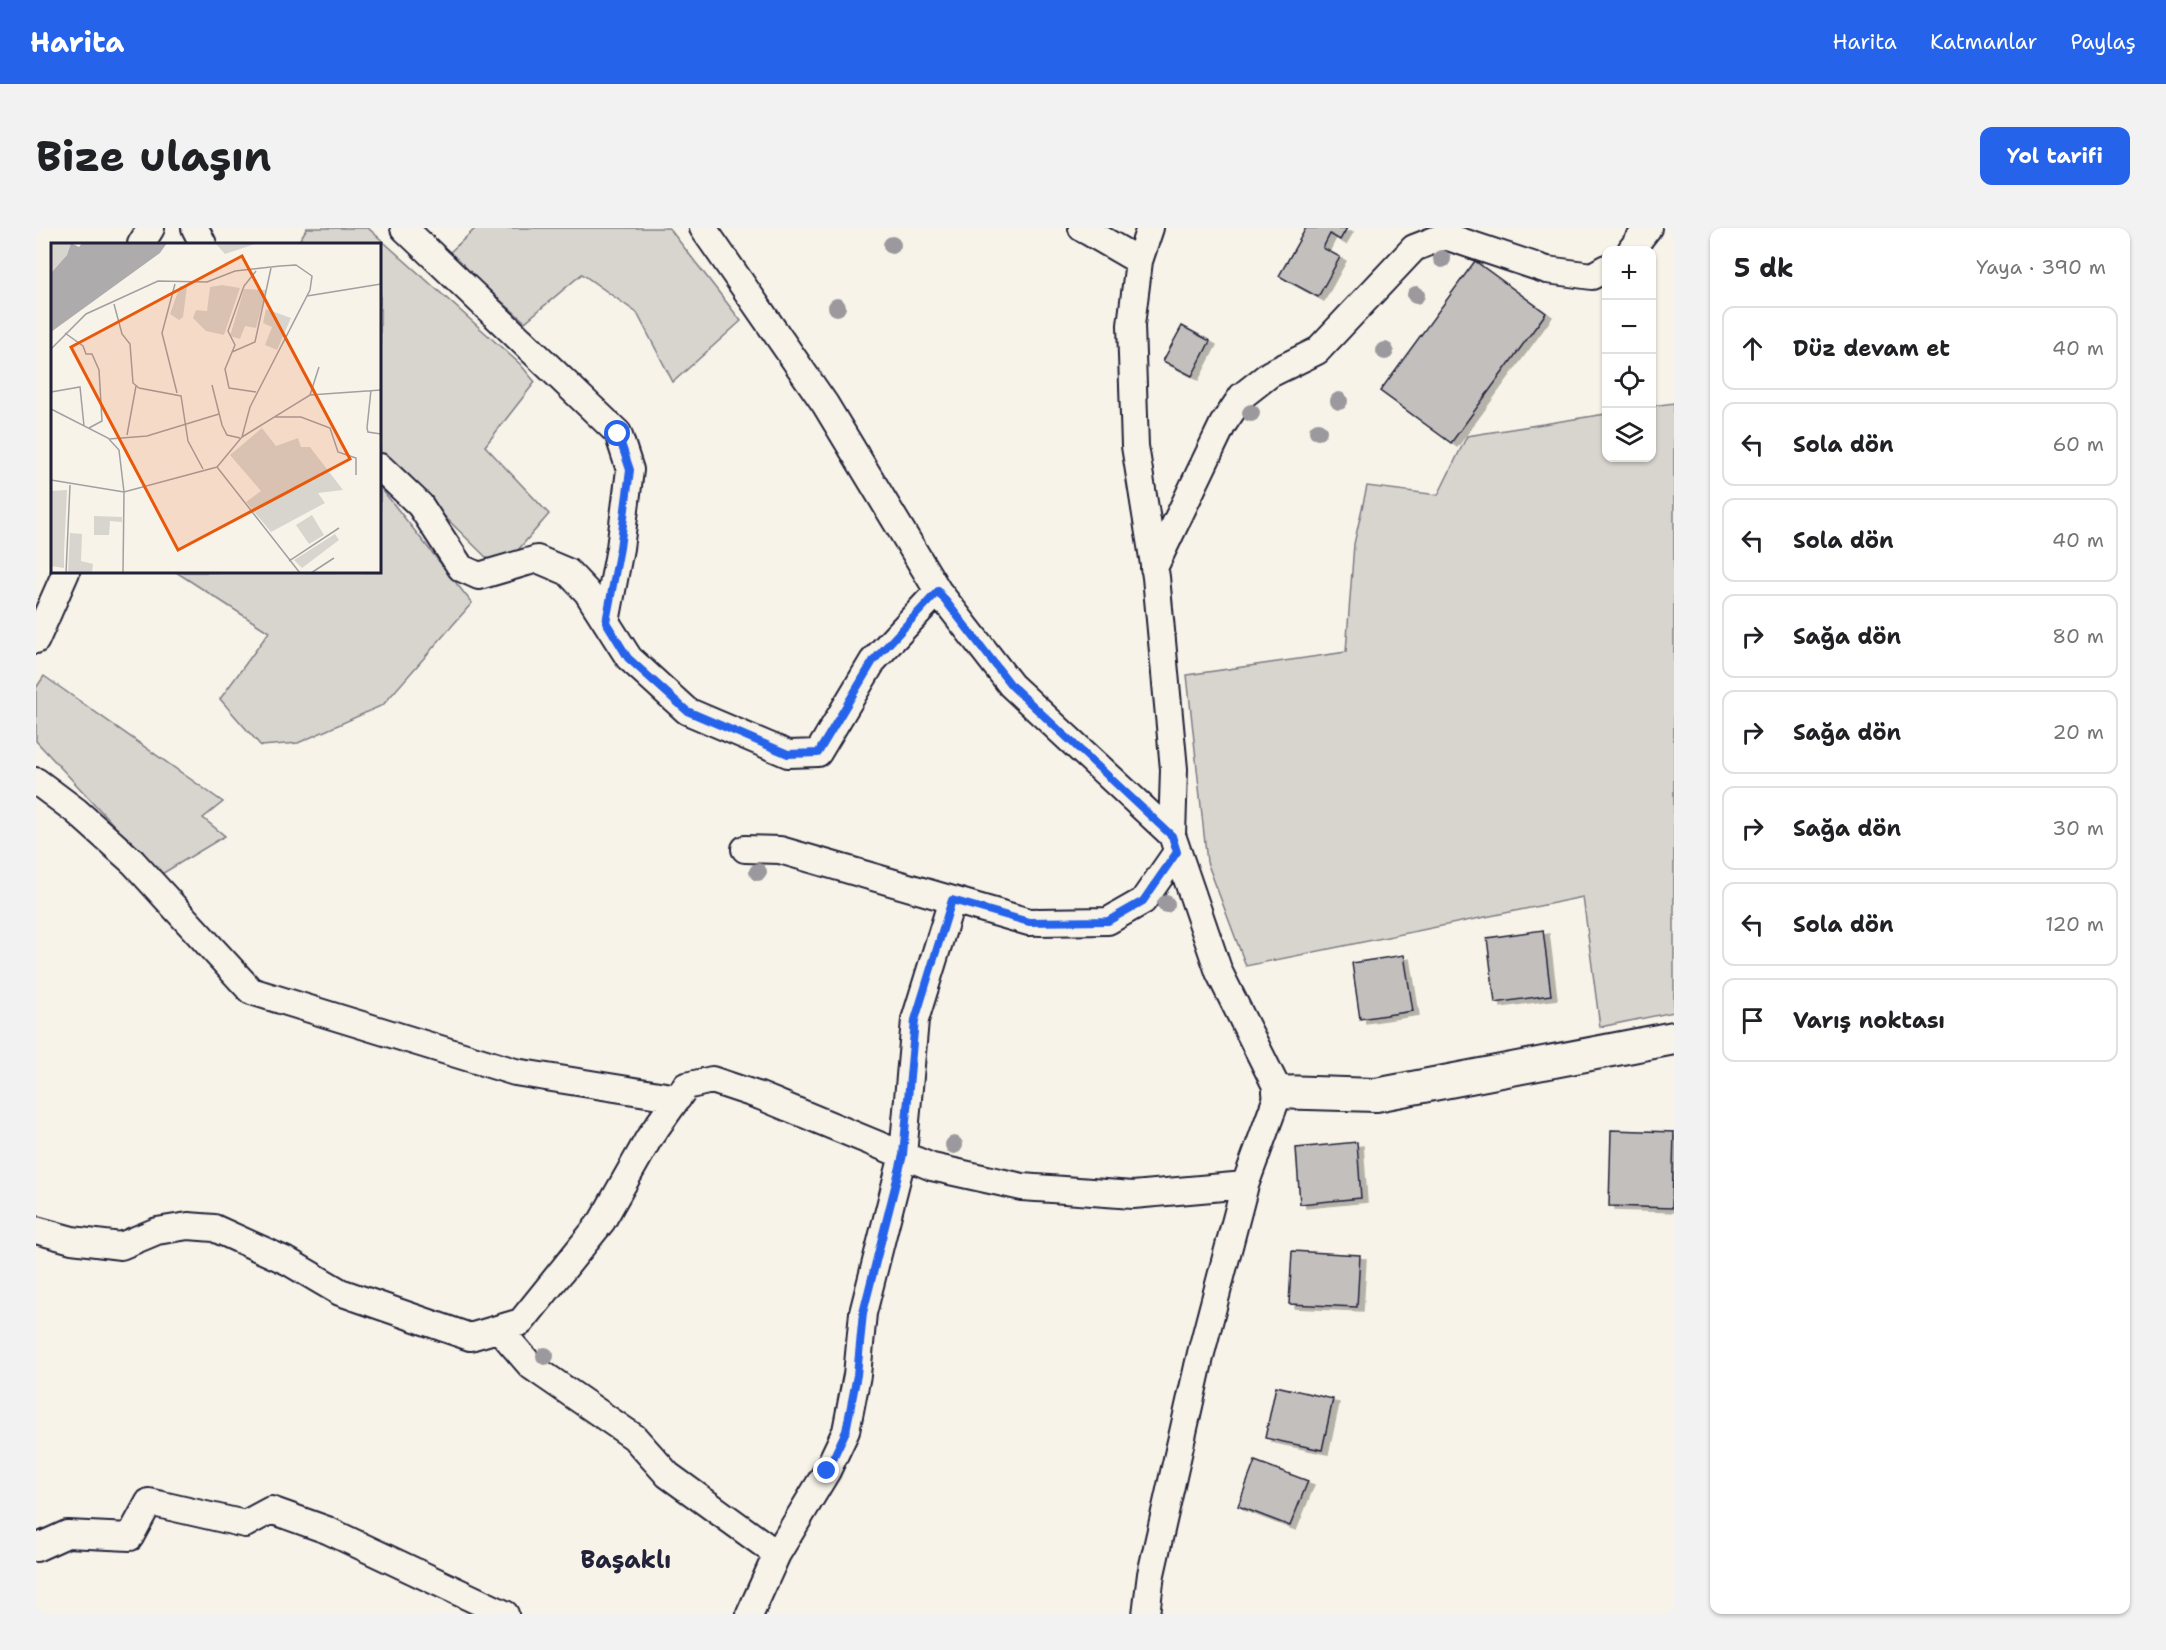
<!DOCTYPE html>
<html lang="tr">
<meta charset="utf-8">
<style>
body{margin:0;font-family:"Shantell Sans",sans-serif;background:#f2f2f2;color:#202124}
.controls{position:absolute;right:18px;top:18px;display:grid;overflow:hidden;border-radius:12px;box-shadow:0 2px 4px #0004}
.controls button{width:54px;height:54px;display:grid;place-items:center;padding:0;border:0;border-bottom:2px solid #e0e0e0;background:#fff;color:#202124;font:30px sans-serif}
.stop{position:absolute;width:18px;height:18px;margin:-14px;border:4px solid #2563eb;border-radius:50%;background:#fff}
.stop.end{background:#2563eb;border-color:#fff;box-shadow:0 2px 6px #0008}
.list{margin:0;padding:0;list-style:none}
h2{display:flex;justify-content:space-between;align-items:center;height:78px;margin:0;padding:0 24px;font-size:26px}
h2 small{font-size:20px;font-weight:400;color:#757577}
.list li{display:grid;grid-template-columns:39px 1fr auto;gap:18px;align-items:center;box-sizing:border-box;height:84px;margin:0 12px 12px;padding:0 12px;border:2px solid #e0e0e0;border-radius:12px}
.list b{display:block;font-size:22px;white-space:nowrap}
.list em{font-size:20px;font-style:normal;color:#757577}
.icon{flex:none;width:33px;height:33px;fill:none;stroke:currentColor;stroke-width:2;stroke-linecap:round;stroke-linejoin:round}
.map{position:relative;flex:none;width:1638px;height:1386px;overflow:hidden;border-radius:12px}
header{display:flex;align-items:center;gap:36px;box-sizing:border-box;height:84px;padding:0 30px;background:#2563eb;color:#fff}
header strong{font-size:28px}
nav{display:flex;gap:33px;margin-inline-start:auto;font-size:21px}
.intro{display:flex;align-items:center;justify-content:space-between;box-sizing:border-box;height:144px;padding:0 36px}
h1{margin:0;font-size:42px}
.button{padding:15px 27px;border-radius:12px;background:#2563eb;color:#fff;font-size:21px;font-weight:700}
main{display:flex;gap:36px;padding:0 36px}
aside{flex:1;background:#fff;border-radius:12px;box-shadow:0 2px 4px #0004}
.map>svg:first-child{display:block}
</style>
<header>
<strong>Harita</strong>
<nav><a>Harita</a><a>Katmanlar</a><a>Paylaş</a></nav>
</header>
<div class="intro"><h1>Bize ulaşın</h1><a class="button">Yol tarifi</a></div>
<main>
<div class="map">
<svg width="1638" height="1386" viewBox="0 0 1638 1386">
<defs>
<filter id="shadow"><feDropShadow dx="6" dy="4" stdDeviation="0" flood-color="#0004"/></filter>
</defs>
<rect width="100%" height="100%" fill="#f7f3e8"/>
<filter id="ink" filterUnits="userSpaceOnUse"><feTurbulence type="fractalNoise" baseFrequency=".0167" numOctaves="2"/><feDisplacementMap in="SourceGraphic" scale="12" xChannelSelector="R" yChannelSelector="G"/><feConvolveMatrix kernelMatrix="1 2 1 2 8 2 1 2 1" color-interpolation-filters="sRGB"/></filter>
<g filter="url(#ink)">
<path fill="#d8d5cf" stroke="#7d7c85" stroke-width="1.5" d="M271,0H332L484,136L499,154L449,218L513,286L464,343L344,225V16H261Z
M440,0H633L705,93L637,154L601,85L546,46L489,94L412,26Z
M1638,175V784L1564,799L1547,669L1210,738L1171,634L1151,447L1310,424L1318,316L1331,258L1402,267L1431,208L1570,186V230H1616V178Z
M344,259L436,375L347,477L262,515L225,518L184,471L233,404L140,344H344Z
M8,448L187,574L167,590L189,608L124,647L0,513V460Z"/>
<path fill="#c2bfbd" stroke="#22223b" stroke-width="1.5" filter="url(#shadow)" d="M1270,0H1311L1304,12L1294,6L1287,20L1304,29L1282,69L1243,48Z
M1439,33L1510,85L1415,215L1344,163Z
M1146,98L1174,113L1156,148L1127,133Z
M1507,702L1515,767L1459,775L1451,710Z
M1368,727L1377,783L1324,791L1316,735Z
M1575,902L1638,904L1636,980L1573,978Z
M1321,914L1325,970L1264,976L1260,920Z
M1256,1023L1324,1027L1321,1079L1253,1076Z
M1240,1158L1297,1171L1286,1222L1229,1210Z
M1219,1233L1272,1253L1254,1298L1202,1278Z"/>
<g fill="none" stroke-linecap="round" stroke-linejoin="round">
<defs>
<path id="minor" d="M159,0L167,16
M368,0L582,205L594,242L584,320L570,394
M667,0L789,176L902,363L975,457L1136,607L1183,744L1243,864L1209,957L1165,1125L1115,1346L1110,1386
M1046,0L1103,33
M1114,0L1103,33L1095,97L1099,218L1120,349L1138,541L1136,607
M105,16L115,0
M1595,22L1612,0
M344,239L384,277L425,340L443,348L501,331L532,344L551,364L593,430L651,483L752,526L782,525L837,433L902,363
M1118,340L1187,196L1206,168L1234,146L1281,123L1378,20L1409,8L1511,42L1556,48L1570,40
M0,412L30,344
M0,553L40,583L97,634L215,763L479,844L642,870
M709,621L744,622L993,694L1072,693L1107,673L1141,624
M0,1002L36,1012L85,1018L121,1003L152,998L178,1000L253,1034L304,1064L434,1109L485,1094L566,993L613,910L650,858L676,852L724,868L896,939L986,959L1097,967L1209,957
M463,1101L495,1138L598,1209L632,1247L741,1326
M0,1320L31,1306L94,1309L113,1274L209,1296L235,1282L291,1302L469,1386
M714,1386L741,1326L791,1243L810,1203L821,1147L827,1085L867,927L879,792L916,672"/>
<path id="tertiary" d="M1243,864L1340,867L1638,810"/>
</defs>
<use href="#minor" stroke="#22223b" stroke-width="30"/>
<use href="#tertiary" stroke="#22223b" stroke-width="36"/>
<use href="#minor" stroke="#f7f3e8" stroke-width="26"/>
<use href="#tertiary" stroke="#f7f3e8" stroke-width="32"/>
</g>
<g fill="#9b999d">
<circle cx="856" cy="17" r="9"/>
<circle cx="1406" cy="31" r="9"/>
<circle cx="1380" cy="67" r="9"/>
<circle cx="801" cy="79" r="9"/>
<circle cx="1349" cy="123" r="9"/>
<circle cx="1303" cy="173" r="9"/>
<circle cx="1215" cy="185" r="9"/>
<circle cx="1282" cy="203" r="9"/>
<circle cx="722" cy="644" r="9"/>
<circle cx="1130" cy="676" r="9"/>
<circle cx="918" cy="917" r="9"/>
<circle cx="509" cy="1128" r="9"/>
</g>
</g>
<g fill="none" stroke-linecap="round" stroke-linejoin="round" filter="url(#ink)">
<path stroke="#2563eb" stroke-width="8" d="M582,206L594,242L584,320L570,394L592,430L651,483L752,526L782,525L837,433L902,363L975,457L1136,608L1141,624L1107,673L1072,693L993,694L916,672L879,792L867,927L827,1085L821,1147L810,1203L791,1243"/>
</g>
<g text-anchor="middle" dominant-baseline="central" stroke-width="4.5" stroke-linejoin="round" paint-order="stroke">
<g font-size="24" font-weight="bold" fill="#22223b" stroke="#f7f3e8">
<text x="590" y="1332">Başaklı</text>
</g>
</g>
<g transform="translate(15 15)">
<rect width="330" height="330" fill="#f7f3e8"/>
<path d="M0,0H20L16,12L0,30ZM164,0H207L174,11ZM171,42L189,45L173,92L155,88L142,75L145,67L156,68L159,44ZM129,43L136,44L132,74L128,77L119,71ZM193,46L215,47L205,85L194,83L189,96L179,93ZM215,66L240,75L226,107L214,102L221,84L212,80ZM211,185L225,203L247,195L250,204H259L292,247L267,250L274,260L220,289L195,259L210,248L179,212ZM16,247L13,309V325L0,323V248ZM261,272L273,292L258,301L245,282ZM43,273L71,274V279L59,278L58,292H43ZM19,290L31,291L30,318L42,321L41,330H17ZM284,291L288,297L251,325L243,317Z" fill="#d8d5cf"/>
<path d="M20,0L28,4L31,0H116L109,10L0,89V30L16,12Z" fill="#aeabad"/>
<path fill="none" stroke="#a29fa3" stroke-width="1.5" d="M205,28L193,43L177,88L184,102L174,126L178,145L205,149M124,41L111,90L126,150M256,53L330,41M63,61L71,91L79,101L82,140L88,145L130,153L137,198L152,226M14,90L32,103L35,111H41L48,127L51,178L38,185M0,106L35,71L107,38L156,39L184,28L229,23L245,22L261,33L259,47L199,164L191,194L166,224L73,249L0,237M181,109L204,99L220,25M161,142L171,182L176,192L189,195M320,147L316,185L317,189L330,191M0,149L29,144L33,183M259,152L268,124M0,166L57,195L68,207L73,249L72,330M223,174H250L279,185L287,209L305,215V232M76,192L85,143M191,194L259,152L330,147M58,196L96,193L168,171M166,224L249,330M238,318L288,285M15,330L19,242M260,330L283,315"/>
<path fill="#e8590c" fill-opacity="0.15" stroke="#e8590c" stroke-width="3" d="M191,13L299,216L127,307L20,104Z"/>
<rect width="330" height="330" fill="none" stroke="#22223b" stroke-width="3"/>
</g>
</svg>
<div class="controls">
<button>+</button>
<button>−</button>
<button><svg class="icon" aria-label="locate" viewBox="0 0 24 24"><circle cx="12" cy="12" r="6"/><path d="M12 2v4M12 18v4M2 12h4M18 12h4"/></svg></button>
<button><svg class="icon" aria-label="layers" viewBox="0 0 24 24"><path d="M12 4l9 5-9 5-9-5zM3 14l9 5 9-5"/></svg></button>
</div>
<div class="stop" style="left:582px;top:206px"></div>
<div class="stop end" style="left:791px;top:1243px"></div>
</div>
<aside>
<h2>5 dk<small>Yaya · 390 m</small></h2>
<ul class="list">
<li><svg class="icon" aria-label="ahead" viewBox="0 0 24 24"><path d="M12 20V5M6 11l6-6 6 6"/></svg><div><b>Düz devam et</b></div><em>40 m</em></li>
<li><svg class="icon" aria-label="left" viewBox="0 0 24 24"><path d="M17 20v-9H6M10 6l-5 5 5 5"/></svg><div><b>Sola dön</b></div><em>60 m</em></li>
<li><svg class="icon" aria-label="left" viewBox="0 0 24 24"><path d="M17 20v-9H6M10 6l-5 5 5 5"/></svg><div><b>Sola dön</b></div><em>40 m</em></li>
<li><svg class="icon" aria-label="right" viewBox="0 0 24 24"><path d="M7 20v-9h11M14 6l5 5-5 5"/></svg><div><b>Sağa dön</b></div><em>80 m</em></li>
<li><svg class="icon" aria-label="right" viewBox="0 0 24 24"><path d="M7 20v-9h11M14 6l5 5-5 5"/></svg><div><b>Sağa dön</b></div><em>20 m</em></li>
<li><svg class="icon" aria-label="right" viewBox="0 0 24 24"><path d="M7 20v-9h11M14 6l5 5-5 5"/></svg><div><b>Sağa dön</b></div><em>30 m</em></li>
<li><svg class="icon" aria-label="left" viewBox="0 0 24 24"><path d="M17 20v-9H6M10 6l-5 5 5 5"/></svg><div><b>Sola dön</b></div><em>120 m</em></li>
<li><svg class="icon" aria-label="arrive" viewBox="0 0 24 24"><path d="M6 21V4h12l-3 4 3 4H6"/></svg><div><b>Varış noktası</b></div></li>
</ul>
</aside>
</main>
